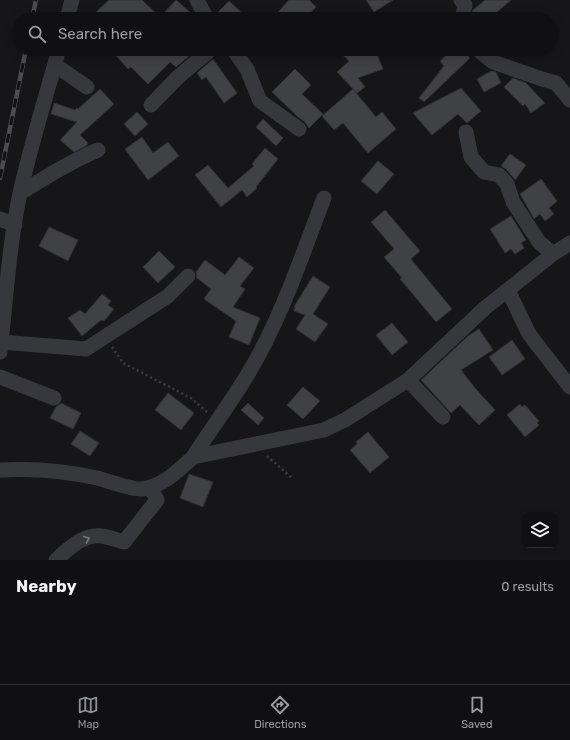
<!DOCTYPE html>
<style>
body{margin:0;font-family:Rubik,sans-serif;background:#1e1e20;color:#f1f3f6}
.controls{position:absolute;right:12px;bottom:12px;display:grid;overflow:hidden;border-radius:8px;box-shadow:0 2px 10px #0003}
.controls button{width:36px;height:36px;display:grid;place-items:center;padding:0;border:0;border-bottom:1px solid #303032;background:#101012;color:#f1f3f6;font:20px sans-serif}
.list{margin:0;padding:0;list-style:none}
h2{display:flex;justify-content:space-between;align-items:center;height:52px;margin:0;padding:0 16px;font-size:17px}
h2 small{font-size:13px;font-weight:400;color:#9c9d9f}
.icon{flex:none;width:22px;height:22px;fill:none;stroke:currentColor;stroke-width:2;stroke-linecap:round;stroke-linejoin:round}
.map{position:relative;flex:none;width:570px;height:560px;overflow:hidden}
.search{position:absolute;background:#101012;box-shadow:0 2px 10px #0003;left:12px;right:12px;top:12px;height:44px;display:flex;align-items:center;gap:10px;box-sizing:border-box;padding:0 14px;border-radius:22px;color:#9c9d9f;font-size:15px}
.sheet{height:124px;background:#101012}
nav{display:flex;justify-content:space-around;align-items:center;box-sizing:border-box;height:56px;border-top:1px solid #303032;background:#101012;font-size:11px;color:#9c9d9f}
nav a{display:grid;justify-items:center;gap:2px}
nav .on{color:#8c9099}
.map>svg:first-child{display:block}
</style>
<div class="map">
<svg width="570" height="560" viewBox="0 0 570 560">
<rect width="100%" height="100%" fill="#161618"/>
<path fill="#404145" stroke="#303034" d="M109,0H142L160,17L176,0L190,12L183,19H103L96,12Z
M289,0H309L316,7L305,19H272Z
M366,0H393L374,12Z
M485,0H511L489,19H471L473,10Z
M229,1L241,12L234,19H221L216,14Z
M110,49H194L193,51L194,52L176,67L170,62L148,84L131,67L128,69Z
M336,49H375L383,69L358,78L365,87L357,93L337,72L349,61Z
M453,49H462L470,58L424,102L419,98L444,66L440,61Z
M213,59L237,93L224,103L206,77L202,80L197,73Z
M295,69L311,85L302,94L323,114L309,128L305,122L298,117L272,92Z
M491,71L496,72L501,83L484,92L477,79Z
M513,78L526,83L545,103L531,113L525,104L523,106L504,87Z
M461,88L481,111L467,123L458,114L432,135L413,113Z
M100,89L114,104L80,135L88,143L86,146L74,152L60,140L77,122L51,114L54,103L75,110L77,108L78,109Z
M353,89L376,117L382,112L396,129L368,153L343,123L334,130L322,116Z
M137,112L148,124L135,136L124,124Z
M263,119L283,138L276,146L256,127Z
M142,137L153,153L168,142L179,156L148,180L125,149Z
M265,148L278,159L256,187L257,188L247,197L242,190L221,207L195,175L208,165L228,188L254,166L252,164Z
M510,154L526,165L515,180L506,169L501,166Z
M378,161L394,174L377,194L361,181Z
M541,179L557,201L549,208L554,214L545,221L540,214L534,219L520,194Z
M385,210L420,251L411,259L452,309L436,322L411,292L400,279L402,278L384,257L394,249L371,222Z
M511,216L526,240L521,243L524,248L515,254L511,249L505,253L490,229Z
M49,227L78,240L68,261L39,246Z
M159,251L175,267L158,283L143,267Z
M239,257L254,268L240,286L245,289L233,307L260,318L249,345L229,337L236,321L204,299L211,289L197,278L196,272L205,260L225,275Z
M313,276L330,287L313,314L328,324L315,342L296,329L305,315L294,311L295,305Z
M102,294L111,301L108,305L114,309L104,321L101,320L82,336L68,318L80,310L85,314Z
M392,323L408,342L392,355L376,335Z
M479,329L493,350L461,370L475,388L495,410L479,425L460,405L451,413L421,380L468,336Z
M512,340L525,359L502,375L489,357Z
M303,387L320,401L303,419L287,405Z
M168,393L194,413L181,430L155,410Z
M61,403L81,413L73,429L50,418L56,407Z
M248,403L264,418L258,425L241,410Z
M520,404L522,407L525,405L539,421L537,423L539,425L525,437L507,415Z
M80,431L99,443L90,456L71,444Z
M368,432L389,457L370,473L350,450L357,444L356,442Z
M189,474L213,482L203,507L180,498Z"/>
<g fill="none" stroke-linecap="round" stroke-linejoin="round">
<path stroke="#3d3f44" stroke-width="2.5" stroke-dasharray="2 3" stroke-linecap="butt" d="M112,347L123,363L191,398L208,413
M267,456L291,477"/>
<path stroke="#37383d" stroke-width="15" d="M197,0L207,19
M461,0L465,5L462,19
M67,19L72,0
M233,49L247,69L260,101L299,129
M477,49L493,62L542,79L556,83L570,100
M55,65L87,87
M151,105L177,78L211,49
M466,132L471,157L484,172L499,175L507,184L513,202L539,242L553,254
M20,193C46,177 70,162 98,150
M0,219L15,225
M508,290L529,334L570,387
M1,342L86,349L168,296L188,276
M0,352C6,299 9,245 20,193C31,144 46,97 59,49
M0,377L54,398
M408,380L443,417
M193,457C211,429 231,402 248,374C281,319 301,258 324,198
M0,470C33,468 66,471 97,478C109,481 131,490 142,489C163,486 178,471 193,457L324,430L345,420L408,380L485,308L553,254L570,243
M56,560C68,549 84,533 102,536C109,537 117,540 124,542L157,500L150,487"/>
<defs>
<path id="rail" d="M32,19L36,0
M0,178L26,49"/>
</defs>
<use href="#rail" stroke="#4a4c52" stroke-width="4.5"/>
<use href="#rail" stroke="#111113" stroke-width="3" stroke-dasharray="9" stroke-linecap="butt"/>
</g>
<defs><path id="oneway-chevron" d="M-2-3.5L2.5 0L-2 3.5" fill="none" stroke-width="1.6" stroke-linecap="round" stroke-linejoin="round"/></defs>
<use stroke="#757881" href="#oneway-chevron" transform="translate(87 539) rotate(-20)"/>
</svg>
<div class="controls">
<button><svg class="icon" aria-label="layers" viewBox="0 0 24 24"><path d="M12 4l9 5-9 5-9-5zM3 14l9 5 9-5"/></svg></button>
</div>
<div class="search"><svg class="icon" aria-label="search" viewBox="0 0 24 24"><circle cx="10" cy="10" r="6"/><path d="M15 15l6 6"/></svg>Search here</div>
</div>
<section class="sheet">
<h2>Nearby<small>0 results</small></h2>
<ul class="list">
</ul>
</section>
<nav>
<a class="on"><svg class="icon" aria-label="map" viewBox="0 0 24 24"><path d="M3 6l6-2 6 2 6-2v14l-6 2-6-2-6 2zM9 4v14M15 6v14"/></svg>Map</a>
<a><svg class="icon" aria-label="directions" viewBox="0 0 24 24"><path d="M12 3l9 9-9 9-9-9zM9 14v-3h6M13 9l2 2-2 2"/></svg>Directions</a>
<a><svg class="icon" aria-label="saved" viewBox="0 0 24 24"><path d="M7 4h10v16l-5-4-5 4z"/></svg>Saved</a>
</nav>
